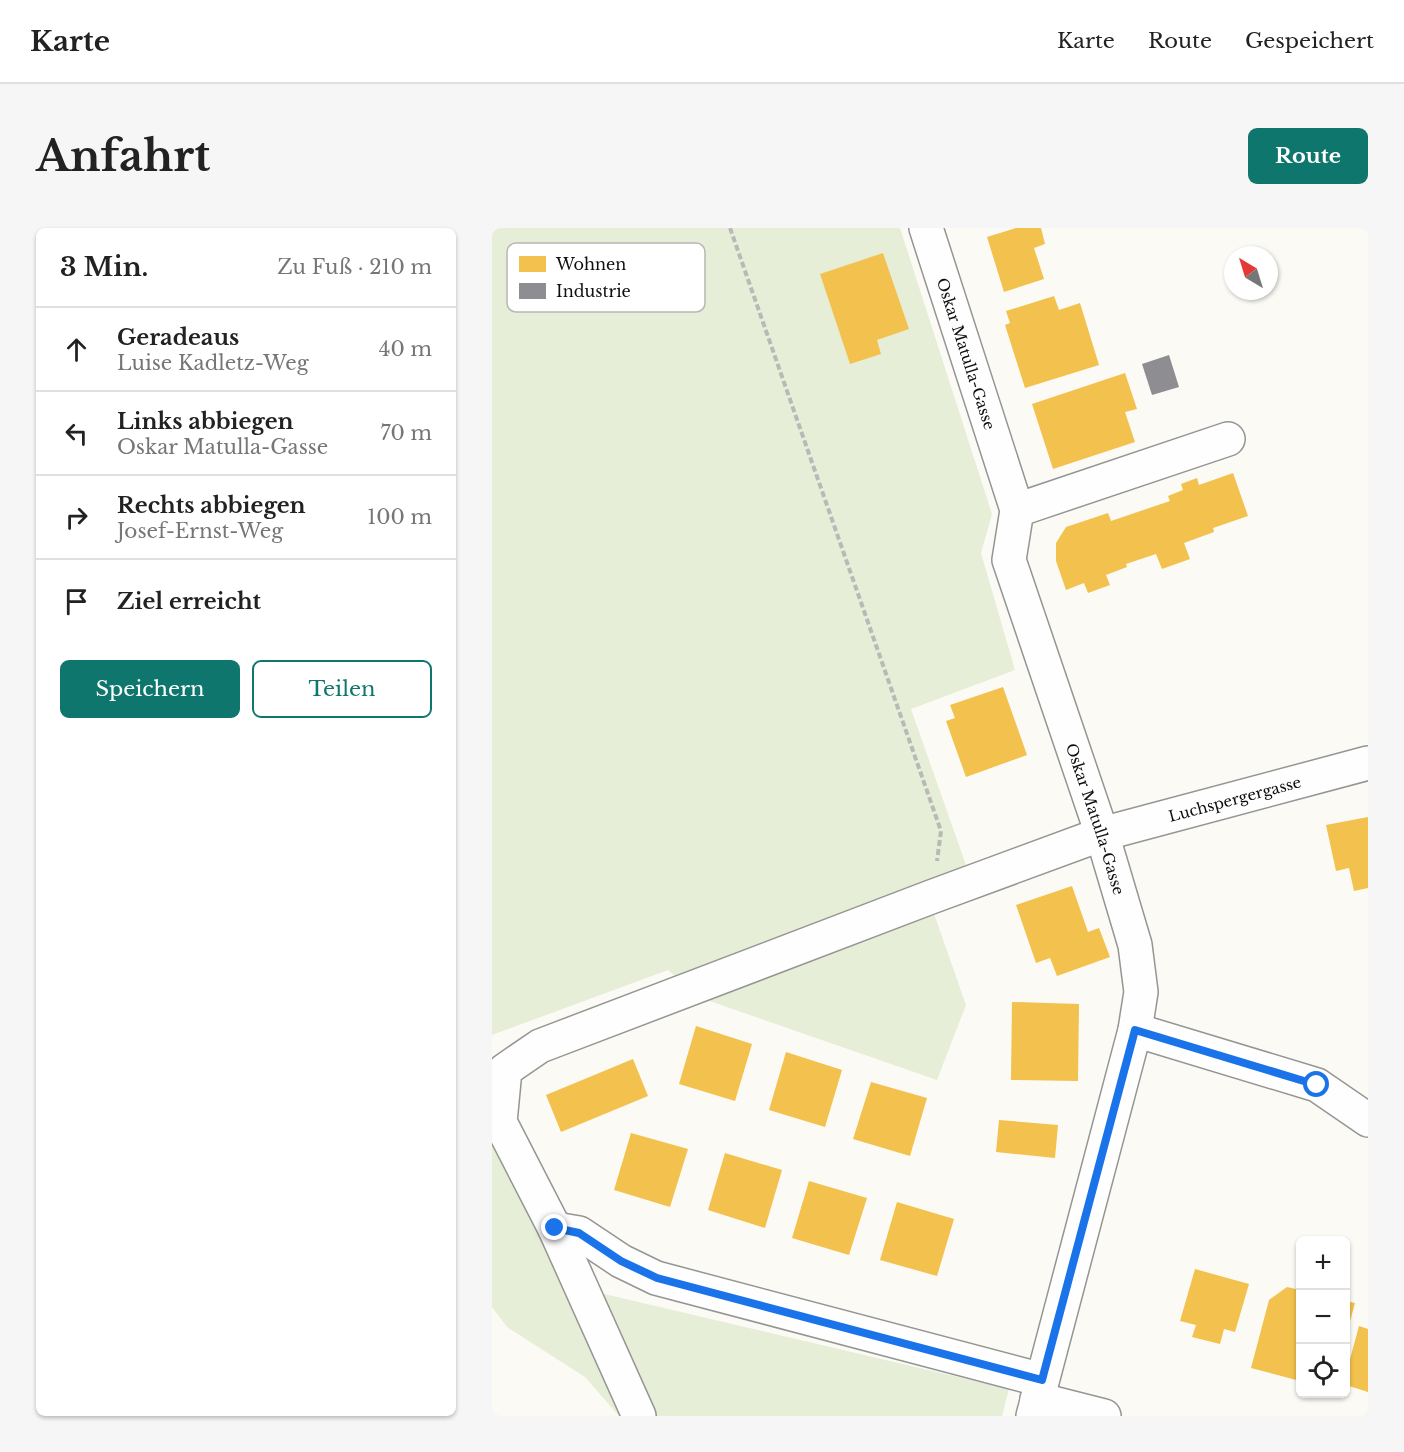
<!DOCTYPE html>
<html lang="de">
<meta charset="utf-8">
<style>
body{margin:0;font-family:"Libre Baskerville",serif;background:#f6f6f6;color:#222}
.controls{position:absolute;right:18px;bottom:18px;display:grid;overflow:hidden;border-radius:9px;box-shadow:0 2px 4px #0004}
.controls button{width:54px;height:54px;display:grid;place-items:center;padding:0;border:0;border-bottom:2px solid #e0e0e0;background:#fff;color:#222;font:30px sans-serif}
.compass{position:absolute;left:732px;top:18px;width:54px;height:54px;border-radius:50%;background:#fff;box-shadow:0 2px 4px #0004;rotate:322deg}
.stop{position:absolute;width:18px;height:18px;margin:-14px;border:4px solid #1a73e8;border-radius:50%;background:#fff}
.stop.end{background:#1a73e8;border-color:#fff;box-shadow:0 2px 6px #0008}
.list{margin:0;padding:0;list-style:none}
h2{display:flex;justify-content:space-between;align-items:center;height:78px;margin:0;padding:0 24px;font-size:26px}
h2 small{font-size:20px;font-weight:400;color:#767676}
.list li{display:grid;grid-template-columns:39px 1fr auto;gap:18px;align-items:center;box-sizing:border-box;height:84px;padding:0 24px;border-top:2px solid #e0e0e0}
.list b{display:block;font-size:22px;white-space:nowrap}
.list p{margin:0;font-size:20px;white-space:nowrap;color:#767676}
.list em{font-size:20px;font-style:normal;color:#767676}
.actions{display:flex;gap:12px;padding:18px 24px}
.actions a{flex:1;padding:14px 0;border:2px solid #0f766e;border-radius:9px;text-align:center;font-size:21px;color:#0f766e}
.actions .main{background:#0f766e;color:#fff}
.icon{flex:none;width:33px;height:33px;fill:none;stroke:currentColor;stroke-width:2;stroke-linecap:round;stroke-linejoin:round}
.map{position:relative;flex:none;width:876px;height:1188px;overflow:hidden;border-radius:9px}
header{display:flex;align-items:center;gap:36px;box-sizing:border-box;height:84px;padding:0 30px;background:#fff;border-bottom:2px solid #e0e0e0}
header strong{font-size:28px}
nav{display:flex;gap:33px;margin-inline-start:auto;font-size:21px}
.intro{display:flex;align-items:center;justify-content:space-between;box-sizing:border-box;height:144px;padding:0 36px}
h1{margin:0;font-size:42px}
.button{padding:15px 27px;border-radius:9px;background:#0f766e;color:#fff;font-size:21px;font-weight:700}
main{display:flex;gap:36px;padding:0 36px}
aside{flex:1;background:#fff;border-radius:9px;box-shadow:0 2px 4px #0004}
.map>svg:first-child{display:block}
</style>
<header>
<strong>Karte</strong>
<nav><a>Karte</a><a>Route</a><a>Gespeichert</a></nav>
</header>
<div class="intro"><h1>Anfahrt</h1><a class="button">Route</a></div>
<main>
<aside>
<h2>3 Min.<small>Zu Fuß · 210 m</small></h2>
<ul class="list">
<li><svg class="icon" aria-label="ahead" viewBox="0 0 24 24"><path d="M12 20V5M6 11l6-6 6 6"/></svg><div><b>Geradeaus</b><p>Luise Kadletz-Weg</p></div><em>40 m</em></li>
<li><svg class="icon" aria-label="left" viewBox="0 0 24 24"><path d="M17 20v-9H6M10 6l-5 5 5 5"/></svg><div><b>Links abbiegen</b><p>Oskar Matulla-Gasse</p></div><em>70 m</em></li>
<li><svg class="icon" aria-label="right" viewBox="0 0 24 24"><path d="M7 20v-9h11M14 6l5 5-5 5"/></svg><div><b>Rechts abbiegen</b><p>Josef-Ernst-Weg</p></div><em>100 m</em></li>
<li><svg class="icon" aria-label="arrive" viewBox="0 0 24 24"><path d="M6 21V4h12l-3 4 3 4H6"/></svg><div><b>Ziel erreicht</b></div></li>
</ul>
<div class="actions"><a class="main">Speichern</a><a>Teilen</a></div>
</aside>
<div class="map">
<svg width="876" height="1188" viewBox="0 0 876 1188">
<rect width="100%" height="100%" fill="#fbfaf5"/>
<path fill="#e6eed7" d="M0,0H408L500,286L489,325L523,442L419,481L474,637L432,657L474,777L445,852L209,770L176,742L0,807Z
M0,914L74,1057L517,1161L510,1188H127L93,1149L15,1099L0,1079Z"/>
<path fill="#f2c14e" d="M524,0H549L553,16L542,20L552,51L512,64L495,9Z
M391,25L417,101L385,112L389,126L358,136L328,46Z
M562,68L567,82L588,75L607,137L533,160L513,97L518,95L514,83Z
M633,145L645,181L633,184L643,214L561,241L540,176Z
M741,245L756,288L721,300L722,304L692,315L698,331L670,341L664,326L634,336L635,339L614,347L618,357L596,365L592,355L574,362L564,333V315L574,299L616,285L619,293L678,273L676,268L691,262L689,256L705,250L707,257Z
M511,459L535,527L474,549L454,493L463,490L458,477Z
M876,589V660L862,663L857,640L844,643L834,597Z
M580,658L596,704L607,700L618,729L565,748L558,730L544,735L524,677Z
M520,774L587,776L586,853L519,852Z
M204,798L260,816L243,873L187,856Z
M294,824L350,842L333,899L277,882Z
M141,831L156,868L69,904L54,867Z
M379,854L435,870L418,928L361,911Z
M507,892L566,897L563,930L504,924Z
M139,905L196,921L178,979L122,962Z
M233,925L290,942L273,1000L216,982Z
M317,953L375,970L357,1027L300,1010Z
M405,974L462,991L445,1048L388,1032Z
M703,1041L757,1056L743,1104L732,1101L728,1116L700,1109L704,1097L688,1093Z
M795,1059L808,1062V1153L759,1140L777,1072Z
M854,1073L863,1075L854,1108Z
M867,1098L876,1101V1164L854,1157V1146Z"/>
<path fill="#8d8d92" d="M677,127L687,159L660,167L650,136Z"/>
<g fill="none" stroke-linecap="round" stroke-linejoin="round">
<defs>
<g id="minor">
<path id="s1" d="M434,0L525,282L517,332L610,606L643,717L649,764L643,802L541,1188"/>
<path d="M525,282L736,211"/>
<path d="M643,802L825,857L876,892"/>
<path d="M63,1001L87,1005L129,1033L164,1050L550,1152"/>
<path d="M545,1171L612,1188"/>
<path id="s2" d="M147,1188L63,1001L8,894L13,842L48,818L439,669L610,606L876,535"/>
</g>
</defs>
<use href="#minor" stroke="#959593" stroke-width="36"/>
<path stroke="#b9b9b8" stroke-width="4" stroke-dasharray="6 3" stroke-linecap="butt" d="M238,0L449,603L445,633"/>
<use href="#minor" stroke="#fefefe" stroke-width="33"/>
</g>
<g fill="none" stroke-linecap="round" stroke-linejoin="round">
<path stroke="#1a73e8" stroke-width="8" d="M63,1000L87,1005L129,1033L165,1050L550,1152L643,802L825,857"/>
</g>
<g text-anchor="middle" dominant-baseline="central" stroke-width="6" stroke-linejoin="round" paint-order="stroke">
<g font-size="15" fill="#0f0f0f" stroke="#fff">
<text stroke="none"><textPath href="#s1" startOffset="132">Oskar Matulla-Gasse</textPath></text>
<text stroke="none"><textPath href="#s2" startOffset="1158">Luchspergergasse</textPath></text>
<text stroke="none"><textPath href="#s1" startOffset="620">Oskar Matulla-Gasse</textPath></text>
</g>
</g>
<rect x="15" y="15" width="198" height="69" rx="9" fill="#fff" stroke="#b7b7b7" stroke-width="1.5"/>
<rect x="27" y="28" width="27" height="16" fill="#f2c14e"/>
<rect x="27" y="55" width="27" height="16" fill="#8d8d92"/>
<g font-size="16" fill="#0f0f0f">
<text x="64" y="42">Wohnen</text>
<text x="64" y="69">Industrie</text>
</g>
</svg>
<div class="controls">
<button>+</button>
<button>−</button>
<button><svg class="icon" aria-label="locate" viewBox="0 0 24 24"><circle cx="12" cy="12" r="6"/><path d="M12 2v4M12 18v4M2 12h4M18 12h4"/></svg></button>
</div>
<svg class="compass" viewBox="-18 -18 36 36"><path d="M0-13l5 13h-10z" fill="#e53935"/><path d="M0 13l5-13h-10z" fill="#767676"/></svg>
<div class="stop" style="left:825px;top:857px"></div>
<div class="stop end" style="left:63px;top:1000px"></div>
</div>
</main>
